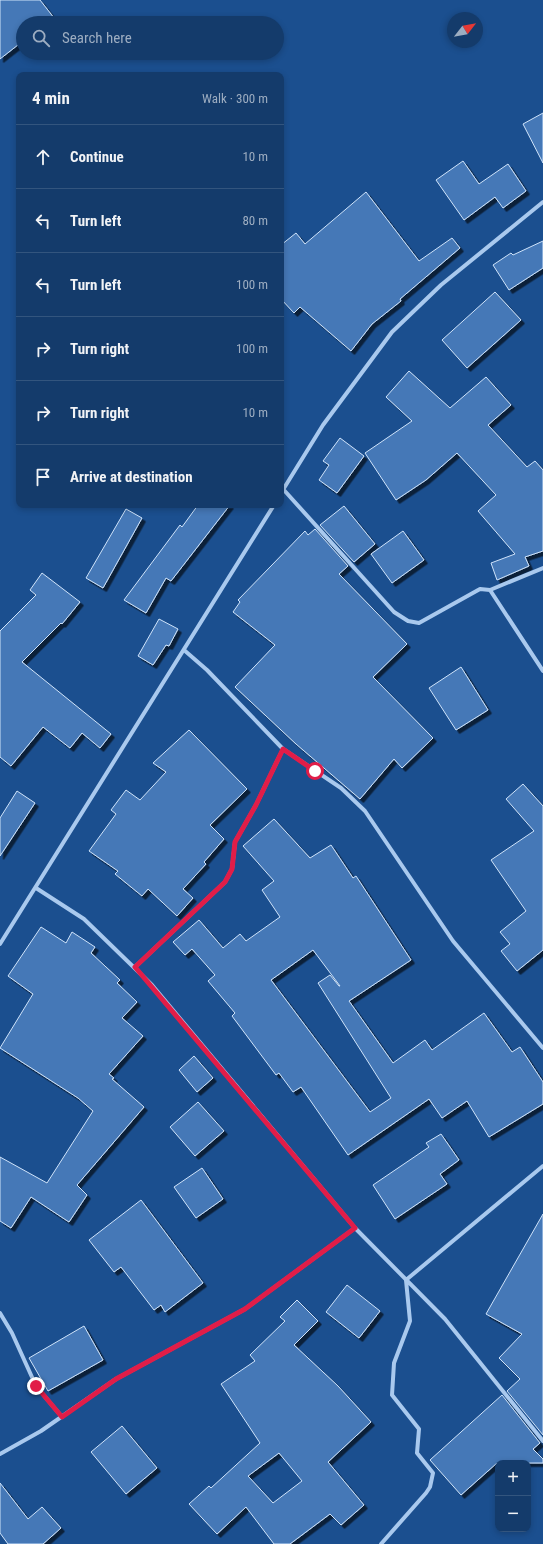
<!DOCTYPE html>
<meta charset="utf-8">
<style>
body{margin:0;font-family:"Roboto Condensed",sans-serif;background:#1d4271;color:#f1f3f6}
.controls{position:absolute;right:12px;bottom:12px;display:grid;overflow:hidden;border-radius:8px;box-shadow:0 2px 6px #0003}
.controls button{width:36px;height:36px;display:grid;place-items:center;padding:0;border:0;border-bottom:1px solid #33557e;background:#143b6b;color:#f1f3f6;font:20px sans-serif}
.compass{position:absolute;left:447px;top:12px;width:36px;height:36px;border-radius:50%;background:#143b6b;box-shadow:0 2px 6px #0003;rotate:59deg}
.stop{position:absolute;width:12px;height:12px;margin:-9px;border:3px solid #e11d48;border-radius:50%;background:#fff}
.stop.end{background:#e11d48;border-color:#fff;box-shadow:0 1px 4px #0008}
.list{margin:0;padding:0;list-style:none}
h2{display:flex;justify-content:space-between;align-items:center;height:52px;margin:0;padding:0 16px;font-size:17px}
h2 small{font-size:13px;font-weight:400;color:#9dadc1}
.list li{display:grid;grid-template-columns:26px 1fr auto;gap:12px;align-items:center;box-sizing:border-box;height:64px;padding:0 16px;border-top:1px solid #33557e}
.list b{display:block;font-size:15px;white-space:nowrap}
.list em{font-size:13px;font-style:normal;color:#9dadc1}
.icon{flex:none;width:22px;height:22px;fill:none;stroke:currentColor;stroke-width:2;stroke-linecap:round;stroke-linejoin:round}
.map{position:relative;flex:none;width:543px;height:1544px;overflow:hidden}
.search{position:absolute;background:#143b6b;box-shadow:0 2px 6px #0003;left:16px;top:16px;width:268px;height:44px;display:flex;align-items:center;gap:10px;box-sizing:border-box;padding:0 14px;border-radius:22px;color:#9dadc1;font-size:15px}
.panel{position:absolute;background:#143b6b;box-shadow:0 2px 6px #0003;left:16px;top:72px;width:268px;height:436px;border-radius:8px}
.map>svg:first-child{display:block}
</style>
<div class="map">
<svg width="543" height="1544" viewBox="0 0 543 1544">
<defs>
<filter id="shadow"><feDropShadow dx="3.5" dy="3.5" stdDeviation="0" flood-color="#0009"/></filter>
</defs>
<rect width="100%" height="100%" fill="#1b4f8f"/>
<path fill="#4478b7" stroke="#cfe3fa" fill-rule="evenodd" filter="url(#shadow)" d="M0,0H40L58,23H23V41L0,59Z
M543,113V163L523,124Z
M463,161L479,184L508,164L526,191L503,208L495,197L464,220L436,180Z
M366,192L419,261L452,238L460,248L400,299L401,301L372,324L351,351L300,307L294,313L281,299V245L296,233L305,244Z
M543,241V268L509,290L493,265L511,253L513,255Z
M495,292L521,320L467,368L442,340Z
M409,371L450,408L486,377L511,405L488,425L527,467L535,461L543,470V551L525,557L529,566L497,580L491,563L515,554L478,511L496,495L457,453L426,480L396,500L365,453L412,421L386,397Z
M340,438L364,456L337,493L319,480L329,465L323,461Z
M198,505H230L171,581L166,578L146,613L124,600L180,525L182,527Z
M344,506L375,544L354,562L320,525Z
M126,509L142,518L103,588L86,578Z
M315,529L348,566L339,574L407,644L373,677L433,738L402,768L394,759L360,799L296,744L235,687L275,645L233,612L240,602L238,600L305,531L308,535Z
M403,531L424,560L392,583L371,554Z
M42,573L80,602L62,624L61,623L22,662L111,734L100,748L82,733L70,748L43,727L11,766L0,757V631L36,595L30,590Z
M159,619L178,629L169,646L166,645L153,665L138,656Z
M461,667L488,710L456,730L429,688Z
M189,730L247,789L210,825L224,839L204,862L206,864L183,889L193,898L177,916L148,889L142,896L115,874L118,871L89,851L116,814L111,810L126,790L140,800L166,772L153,763Z
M523,784L543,806V950L517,971L501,951L510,944L500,932L526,911L491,860L534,831L506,799Z
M17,791L35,803L0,856V818Z
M274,819L310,858L331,845L353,878L356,876L411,960L349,1001L393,1063L425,1040L432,1050L484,1013L512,1052L520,1047L543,1082V1104L489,1137L467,1101L442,1118L429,1099L348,1155L301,1087L293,1092L279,1073L276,1075L232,1016L235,1013L208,981L215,975L192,949L185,955L173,942L199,920L223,948L240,934L246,941L280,917L262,890L274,881L243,846ZM313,950L340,986H339L330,975L318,983L391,1098L370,1112L271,980Z
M41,927L66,943L72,932L95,947L91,953L120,980L117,983L137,1002L122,1018L143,1036L109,1074L114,1078L112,1079L144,1107L77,1185L87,1195L69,1222L31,1197L11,1228L0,1221V1157L47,1183L93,1111L78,1098L0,1048L33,994L8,976Z
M194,1056L213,1078L197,1092L179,1070Z
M198,1102L224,1131L195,1156L170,1127Z
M441,1134L459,1160L440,1174L447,1184L395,1219L373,1185L429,1147L426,1143Z
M202,1168L223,1199L196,1218L174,1187Z
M141,1200L203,1283L165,1312L161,1305L154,1310L121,1267L114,1272L89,1240Z
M543,1214V1435L507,1391L520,1379L499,1358L522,1334L486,1314Z
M347,1285L380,1311L359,1338L326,1312Z
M297,1300L318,1321L294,1345L338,1386L371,1422L328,1462L364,1505L341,1525L330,1514L290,1544H274L246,1507L217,1534L189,1504L209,1486L211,1488L260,1443L221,1384L255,1361L250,1355L285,1321L280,1317ZM279,1453L302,1481L273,1503L248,1476Z
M84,1326L103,1360L48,1391L29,1358Z
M502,1395L540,1443L533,1449L543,1459V1463H497L461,1495L430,1460Z
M122,1426L157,1468L126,1494L91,1452Z
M0,1483L28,1519L42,1507L61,1528L43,1544H8L0,1533Z"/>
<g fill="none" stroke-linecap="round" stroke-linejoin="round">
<path stroke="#a9c9ee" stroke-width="4" d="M283,489L394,612L408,621L419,623L480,589L490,590L543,568
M281,493L323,425L392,332L441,285L543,202
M490,590L543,671
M184,650L207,670L283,749L341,788L365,811L453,941L543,1048
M36,888L84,919L152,985L355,1228L445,1319L543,1441
M0,944L274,505
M135,967L225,882L232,869L235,842L256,805L283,749
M0,1313L12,1333L36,1386L62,1417
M0,1454L41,1431L116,1379L245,1309L355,1228
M381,1544L426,1493L430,1487L433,1473L417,1453L419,1429L392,1395L394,1363L410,1321L406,1280L543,1166"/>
</g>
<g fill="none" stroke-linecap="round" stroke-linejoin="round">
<path stroke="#e11d48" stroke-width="5" d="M36,1386L62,1417L116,1379L245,1309L355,1228L135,967L225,882L232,869L235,842L256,805L283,749L315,771"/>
</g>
</svg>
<div class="controls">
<button>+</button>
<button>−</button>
</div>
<svg class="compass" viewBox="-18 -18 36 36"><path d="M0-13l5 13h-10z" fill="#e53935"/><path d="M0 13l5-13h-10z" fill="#9dadc1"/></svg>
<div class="stop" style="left:315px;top:771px"></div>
<div class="stop end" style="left:36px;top:1386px"></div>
<div class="search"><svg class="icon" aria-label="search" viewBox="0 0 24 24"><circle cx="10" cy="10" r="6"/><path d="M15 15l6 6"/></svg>Search here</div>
<section class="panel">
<h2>4 min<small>Walk · 300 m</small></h2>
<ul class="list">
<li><svg class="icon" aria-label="ahead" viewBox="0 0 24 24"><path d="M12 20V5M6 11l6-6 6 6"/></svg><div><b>Continue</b></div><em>10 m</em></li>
<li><svg class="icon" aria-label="left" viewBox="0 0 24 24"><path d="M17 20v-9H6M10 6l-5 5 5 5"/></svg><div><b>Turn left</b></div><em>80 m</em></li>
<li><svg class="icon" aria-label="left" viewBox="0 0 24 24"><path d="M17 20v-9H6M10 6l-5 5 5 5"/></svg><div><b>Turn left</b></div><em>100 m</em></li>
<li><svg class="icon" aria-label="right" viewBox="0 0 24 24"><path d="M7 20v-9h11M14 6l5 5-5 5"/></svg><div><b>Turn right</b></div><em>100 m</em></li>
<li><svg class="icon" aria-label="right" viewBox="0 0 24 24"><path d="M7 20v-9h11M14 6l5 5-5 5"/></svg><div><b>Turn right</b></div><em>10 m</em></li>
<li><svg class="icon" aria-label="arrive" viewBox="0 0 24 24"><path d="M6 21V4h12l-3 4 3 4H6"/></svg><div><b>Arrive at destination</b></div></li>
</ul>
</section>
</div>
